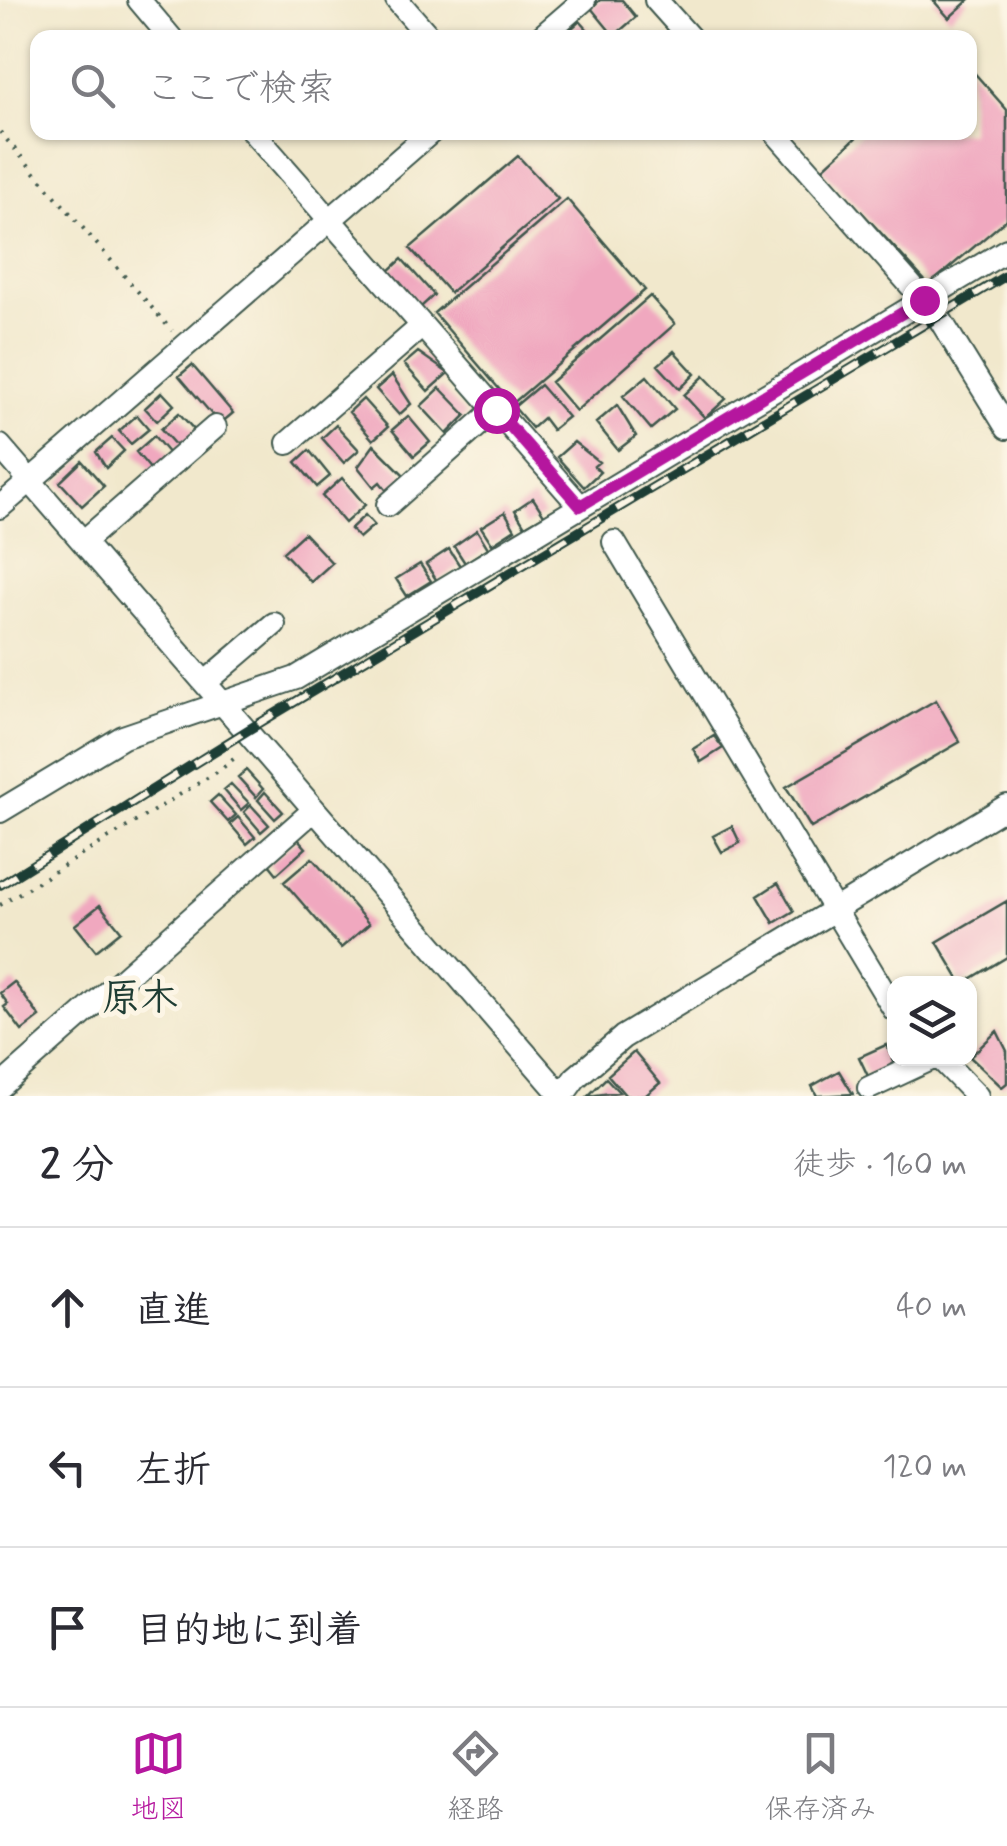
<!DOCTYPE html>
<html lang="ja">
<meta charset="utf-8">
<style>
body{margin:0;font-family:Mynerve,"Klee One",sans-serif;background:#f7f7f7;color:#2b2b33}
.controls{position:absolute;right:30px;bottom:30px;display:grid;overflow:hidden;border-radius:20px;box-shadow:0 2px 8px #0004}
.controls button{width:90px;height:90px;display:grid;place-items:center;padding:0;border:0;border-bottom:2px solid #e1e1e2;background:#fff;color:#2b2b33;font:50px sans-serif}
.stop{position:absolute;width:30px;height:30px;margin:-22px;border:8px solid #b5179e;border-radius:50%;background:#fff}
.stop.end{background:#b5179e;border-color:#fff;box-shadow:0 2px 10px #0008}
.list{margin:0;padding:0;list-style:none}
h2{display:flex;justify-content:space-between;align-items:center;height:130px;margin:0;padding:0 40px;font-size:42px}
h2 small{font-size:32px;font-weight:400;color:#7c7c81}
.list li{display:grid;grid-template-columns:65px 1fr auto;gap:30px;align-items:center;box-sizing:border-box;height:160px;padding:0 40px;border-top:2px solid #e1e1e2}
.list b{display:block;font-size:38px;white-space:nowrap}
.list em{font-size:32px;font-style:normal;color:#7c7c81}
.icon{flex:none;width:55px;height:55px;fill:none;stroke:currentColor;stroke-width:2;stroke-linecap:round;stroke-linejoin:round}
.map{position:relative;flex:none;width:1007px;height:1096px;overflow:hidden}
.search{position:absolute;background:#fff;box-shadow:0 2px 8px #0004;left:30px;right:30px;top:30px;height:110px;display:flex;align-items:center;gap:25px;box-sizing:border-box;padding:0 35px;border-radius:20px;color:#7c7c81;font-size:38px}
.sheet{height:610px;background:#fff}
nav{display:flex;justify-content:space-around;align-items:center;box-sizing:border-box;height:140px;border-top:2px solid #e1e1e2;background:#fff;font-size:28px;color:#7c7c81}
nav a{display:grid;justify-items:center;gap:5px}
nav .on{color:#b5179e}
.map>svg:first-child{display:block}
</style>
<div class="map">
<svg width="1007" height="1096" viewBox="0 0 1007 1096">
<rect width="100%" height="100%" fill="#fcf5e5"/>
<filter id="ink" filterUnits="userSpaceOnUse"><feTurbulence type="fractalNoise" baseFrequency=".01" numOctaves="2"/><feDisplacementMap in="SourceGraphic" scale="20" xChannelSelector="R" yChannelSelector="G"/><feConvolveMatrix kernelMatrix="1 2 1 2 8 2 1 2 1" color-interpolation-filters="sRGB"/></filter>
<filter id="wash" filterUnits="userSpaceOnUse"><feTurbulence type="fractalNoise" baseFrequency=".0048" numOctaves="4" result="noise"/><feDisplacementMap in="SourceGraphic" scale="40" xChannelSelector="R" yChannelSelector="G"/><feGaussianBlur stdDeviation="2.25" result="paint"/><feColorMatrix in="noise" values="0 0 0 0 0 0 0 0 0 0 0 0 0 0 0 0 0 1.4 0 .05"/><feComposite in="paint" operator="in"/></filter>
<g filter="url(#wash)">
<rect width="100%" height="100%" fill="#f1e8cc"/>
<g id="blocks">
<path fill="#f0a8bf" d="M600,0H622L636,17L614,36L591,8Z
M933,0H969L949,18Z
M580,21L595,38H568L565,34Z
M970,68L1007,110V219L929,285L822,169L862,132H970Z
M518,156L558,199L450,293L410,248Z
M567,199L645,290L512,404L434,313Z
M402,259L434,295L421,307L389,271Z
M650,296L675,324L576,411L551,382Z
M674,351L695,374L680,389L658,365Z
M418,352L448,373L428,391L404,364Z
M192,365L233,413L220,424L179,376Z
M392,375L411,404L399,415L376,389Z
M647,376L675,409L651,429L623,396Z
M704,376L726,399L705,418L684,395Z
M540,385L568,417L552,430L543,418L532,428L514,407Z
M440,388L466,415L447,434L421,406Z
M162,392L174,405L157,421L145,408Z
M363,399L388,427L373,440L349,412Z
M617,405L636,436L618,450L596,423Z
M179,413L196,432L178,448L161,429Z
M137,415L149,429L131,444L119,431Z
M408,416L430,442L414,456L392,430Z
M336,425L359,450L344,463L322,438Z
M154,436L170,455L152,471L136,452Z
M112,438L124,451L106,468L96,452Z
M574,442L599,462L594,466L600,472L584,487L557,457Z
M374,445L405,476L387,491L380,482L374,487L358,467Z
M309,450L330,476L317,487L296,462Z
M82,461L104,486L82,506L60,482Z
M342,478L365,505L345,523L322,496Z
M533,498L544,515L525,526L515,510Z
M505,512L515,529L492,544L481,527Z
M365,515L374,525L359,538L350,529Z
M477,530L488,548L465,563L454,546Z
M304,533L332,563L311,582L283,552Z
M449,549L460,566L437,581L426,564Z
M420,564L431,581L407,596L396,579Z
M936,700L960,742L811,828L786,787Z
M714,736L723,748L701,762L693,749Z
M246,770L263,789L256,797L238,777Z
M231,784L249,803L241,810L224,790Z
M265,792L283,812L275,819L258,800Z
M218,795L236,815L228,822L210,802Z
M251,805L269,825L261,832L244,812Z
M238,817L255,837L247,844L230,824Z
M732,826L740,843L722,852L713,836Z
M298,839L306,848L277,874L269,864Z
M312,858L369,924L341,948L284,882Z
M778,883L794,911L774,923L758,896Z
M1007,901V957L962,984L937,942Z
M100,905L121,931L96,951L75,925Z
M14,982L40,1017L22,1031L4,1007L8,1004L0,993Z
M997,1031L1007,1051V1083L1002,1087L970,1057Z
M886,1045L895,1064L868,1076L859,1057Z
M634,1052L660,1083L645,1096H626L608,1075Z
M839,1071L853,1094L817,1096L812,1086Z
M606,1078L619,1092L588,1096Z"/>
</g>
</g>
<g filter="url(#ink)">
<use href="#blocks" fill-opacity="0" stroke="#3e574b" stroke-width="2.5"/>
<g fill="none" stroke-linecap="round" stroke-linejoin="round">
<defs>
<path id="minor" d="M139,0L171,38
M397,0L430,38
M656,0L690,38
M540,38L584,0
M253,132L580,506
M775,132L938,316L1007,428
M288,443L422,326
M0,446L562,1096
M388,505L495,410
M0,507L431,132
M83,542L215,427
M614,542L894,1009
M206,682L274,624
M0,811L123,737L296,678L1007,250
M940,1058L977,1096
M0,1087L314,810
M869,1088L933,1058
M562,1096L575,1078L623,1037L1007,806"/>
</defs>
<use href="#minor" stroke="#3e574b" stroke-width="26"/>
<path stroke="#3e574b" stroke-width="4" stroke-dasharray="2.5 8" stroke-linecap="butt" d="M0,132L172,331
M0,905L220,770L237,756"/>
<use href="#minor" stroke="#fff" stroke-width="22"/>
<defs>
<path id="rail" d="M0,885L248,730L1007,275"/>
</defs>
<use href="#rail" stroke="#1f3d34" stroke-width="10"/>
<use href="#rail" stroke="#fcf5e5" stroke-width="6" stroke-dasharray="19" stroke-linecap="butt"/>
</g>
</g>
<g fill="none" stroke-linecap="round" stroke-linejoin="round" filter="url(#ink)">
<path stroke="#b5179e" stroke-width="12" d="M496,410L580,506L924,300"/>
</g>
<g text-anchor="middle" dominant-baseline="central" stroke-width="10" stroke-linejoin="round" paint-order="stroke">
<g font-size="38" font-weight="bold" fill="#1f3d34" stroke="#fcf5e5">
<text x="140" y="999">原木</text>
</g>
</g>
</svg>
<div class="controls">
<button><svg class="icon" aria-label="layers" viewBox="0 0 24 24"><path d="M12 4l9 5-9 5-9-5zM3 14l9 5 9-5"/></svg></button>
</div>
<div class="stop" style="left:496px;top:410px"></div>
<div class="stop end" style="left:924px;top:300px"></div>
<div class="search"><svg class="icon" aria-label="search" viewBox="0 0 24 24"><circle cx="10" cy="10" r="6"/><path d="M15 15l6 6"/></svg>ここで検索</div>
</div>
<section class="sheet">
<h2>2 分<small>徒歩 · 160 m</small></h2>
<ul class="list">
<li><svg class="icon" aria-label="ahead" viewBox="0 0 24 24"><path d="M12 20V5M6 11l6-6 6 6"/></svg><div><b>直進</b></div><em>40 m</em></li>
<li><svg class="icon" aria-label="left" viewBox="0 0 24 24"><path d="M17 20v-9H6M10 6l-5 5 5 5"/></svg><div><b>左折</b></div><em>120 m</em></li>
<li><svg class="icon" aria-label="arrive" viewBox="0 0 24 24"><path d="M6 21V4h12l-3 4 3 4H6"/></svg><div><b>目的地に到着</b></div></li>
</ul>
</section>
<nav>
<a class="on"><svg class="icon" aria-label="map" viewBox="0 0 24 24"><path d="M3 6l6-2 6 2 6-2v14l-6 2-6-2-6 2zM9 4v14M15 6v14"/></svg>地図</a>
<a><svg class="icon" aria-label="directions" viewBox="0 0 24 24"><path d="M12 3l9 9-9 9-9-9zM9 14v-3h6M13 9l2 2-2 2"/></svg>経路</a>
<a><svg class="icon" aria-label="saved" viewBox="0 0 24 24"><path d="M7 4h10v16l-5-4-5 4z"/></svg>保存済み</a>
</nav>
